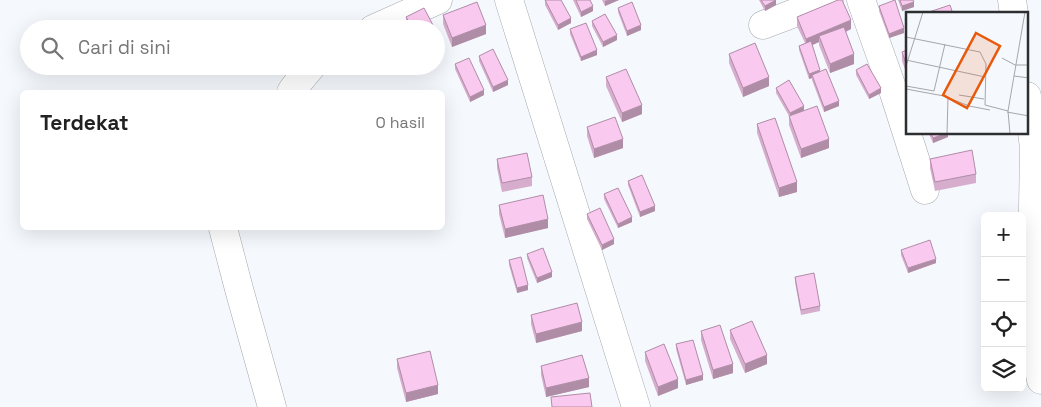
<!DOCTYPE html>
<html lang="id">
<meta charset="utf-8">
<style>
body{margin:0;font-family:"Space Grotesk",sans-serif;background:#f6f6f6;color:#222}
.controls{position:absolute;right:15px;bottom:15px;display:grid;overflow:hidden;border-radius:8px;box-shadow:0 5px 20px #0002}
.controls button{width:45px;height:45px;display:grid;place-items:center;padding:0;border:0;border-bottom:1px solid #e0e0e0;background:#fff;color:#222;font:25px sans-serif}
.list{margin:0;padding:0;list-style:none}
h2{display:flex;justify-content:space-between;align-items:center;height:65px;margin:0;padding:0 20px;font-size:21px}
h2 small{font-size:16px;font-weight:400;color:#767676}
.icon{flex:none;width:28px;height:28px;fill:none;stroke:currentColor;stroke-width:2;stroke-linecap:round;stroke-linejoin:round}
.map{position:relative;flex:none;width:1041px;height:407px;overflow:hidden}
.search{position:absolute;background:#fff;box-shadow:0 5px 20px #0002;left:20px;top:20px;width:425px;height:55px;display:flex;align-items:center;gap:12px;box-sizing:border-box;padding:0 18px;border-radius:28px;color:#767676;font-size:19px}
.panel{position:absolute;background:#fff;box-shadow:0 5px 20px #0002;left:20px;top:90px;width:425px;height:140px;border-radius:8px}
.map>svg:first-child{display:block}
</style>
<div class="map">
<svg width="1041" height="407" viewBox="0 0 1041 407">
<rect width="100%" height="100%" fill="#f5f8fc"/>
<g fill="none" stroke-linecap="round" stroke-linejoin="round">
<defs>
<path id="street" d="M509,0L636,407
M861,0L894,93L925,190
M1012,0L1014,14
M763,25L829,0
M373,29L438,0
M291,92L296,85L312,66
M1027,96L1034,147L1031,330L1041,380
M223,228L239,289L272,407"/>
</defs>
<use href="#street" stroke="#a6a9ad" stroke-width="29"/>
<use href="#street" stroke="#fff" stroke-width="28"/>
</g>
<path fill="#d7adce" d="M545,0L571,23L558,30L545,5Z
M573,0H590L593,11L581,17Z
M602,0H619L605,6Z
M759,0H776V5L765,11Z
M898,0H913L914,7L902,11Z
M879,6L904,33L889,38L879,11Z
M618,8L641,30L627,36L618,12Z
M443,15L486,34L452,47L443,24Z
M406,17L435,29H408L406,26Z
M797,17L851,29L846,32L854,64L830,73L819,45V42L812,45L820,72L839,106L824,112L812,80V78L809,79L799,50V46L805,43L797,26Z
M907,17V29L905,24V19Z
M592,21L617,40L603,47L592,26Z
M570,29L597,55L581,61L570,34Z
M907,50V75L902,61V52Z
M729,54L769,86L743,97L729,63Z
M479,56L508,85L493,92L479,61Z
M455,64L484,95L470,102L455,69Z
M856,70L881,93L869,99L856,75Z
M606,77L642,114L622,122L606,86Z
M776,88L804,110L829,148L801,158L789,125V116L776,93Z
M757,124L797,192L779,197L757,133Z
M587,127L623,148L594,158L587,136Z
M929,134H948V137L933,143Z
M497,159L532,177V186L502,192L497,168Z
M930,159L976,174V183L935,191L930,168Z
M628,181L655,211L640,217L628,185Z
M604,194L632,222L618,228L604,199Z
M499,205L548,228L505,238L499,214Z
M587,214L614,244L602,250L587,219Z
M901,250L936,263L908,273L901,255Z
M527,254L552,277L537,283L527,258Z
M509,260L528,290L517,293L509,265Z
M795,277L820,306V311L801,315L795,282Z
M531,315L582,331L536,343L531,324Z
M730,330L767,364L745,373L730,339Z
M701,331L733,373L713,379L701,340Z
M676,344L703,380L686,385L676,349Z
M645,352L678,388L658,396L645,361Z
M397,359L438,394L406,402L397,368Z
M541,366L589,387L546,397L541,375Z"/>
<path fill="#af8da7" d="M608,0H619L605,6V1Z
M776,0V5L765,11V6Z
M914,2V7L902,11V6Z
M593,6V11L581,17V12Z
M571,18V23L558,30V25Z
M851,20V29L821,42L819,36V42L806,48V39Z
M486,25V34L452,47V38Z
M641,25V30L627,36V31Z
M904,28V33L889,38V34Z
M617,35V40L603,47V42Z
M443,44V53L436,57V48Z
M597,50V55L581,61V57Z
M854,54V64L830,73V64Z
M820,70V75H812V78L809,79V74Z
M769,77V86L743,97V88Z
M508,80V85L493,92V87Z
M881,88V93L869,99V95Z
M484,90V95L470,102V97Z
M839,101V106L824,112V107Z
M642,105V114L622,122V113Z
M804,106V110L790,118V113Z
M944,134H948V137L933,143V138Z
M623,139V148L594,158V149Z
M829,139V148L801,158V149Z
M797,182V192L779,197V188Z
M655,206V211L640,217V212Z
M632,217V222L618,228V224Z
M548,219V228L505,238V229Z
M614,239V244L602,250V245Z
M936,259V263L908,273V268Z
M552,272V277L537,283V278Z
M528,285V290L517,293V288Z
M582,322V331L536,343V334Z
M767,355V364L745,373V364Z
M733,364V373L713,379V370Z
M703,375V380L686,385V380Z
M589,378V387L546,397V388Z
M678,379V388L658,396V387Z
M438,385V394L406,402V393Z"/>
<path fill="#fac9ef" stroke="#af8da7" d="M545,0H561L571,18L558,25Z
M576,0H590L593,6L581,12Z
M761,0H776L765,6Z
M838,0H842L851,20L806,39L797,17Z
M895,0L904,28L889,34L879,6Z
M900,0H913L914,2L902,6Z
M477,2L486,25L452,38L443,15Z
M632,2L641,25L627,31L618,8Z
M950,5L953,14H930L929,12Z
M424,8L435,29H413L406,17Z
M605,14L617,35L603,42L592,21Z
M907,17V24L905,19Z
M586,23L597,50L581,57L570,29Z
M844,27L854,54L830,64L819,36Z
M436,30L443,44L436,48Z
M811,41L820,70L809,74L799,46Z
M755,43L769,77L743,88L729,54Z
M493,49L508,80L493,87L479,56Z
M907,50V66L902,52Z
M469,58L484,90L470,97L455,64Z
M867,64L881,88L869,95L856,70Z
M626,69L642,105L622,113L606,77Z
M826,69L839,101L824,107L812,75Z
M789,80L804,106L790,113L776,88Z
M817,106L829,139L801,149L789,116Z
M615,117L623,139L594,149L587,127Z
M775,118L797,182L779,188L757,124Z
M931,134H944L933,138Z
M972,150L976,174L935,182L930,159Z
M527,153L532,177L502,183L497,159Z
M642,175L655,206L640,212L628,181Z
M618,188L632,217L618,224L604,194Z
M543,195L548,219L505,229L499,205Z
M600,208L614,239L602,245L587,214Z
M930,240L936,259L908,268L901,250Z
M543,248L552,272L537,278L527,254Z
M521,257L528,285L517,288L509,260Z
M814,273L820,306L801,310L795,277Z
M577,303L582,322L536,334L531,315Z
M752,321L767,355L745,364L730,330Z
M720,325L733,364L713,370L701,331Z
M693,340L703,375L686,380L676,344Z
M664,344L678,379L658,387L645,352Z
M430,351L438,385L406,393L397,359Z
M582,355L589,378L546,388L541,366Z
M590,393L592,407H552L551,397Z"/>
<g transform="translate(906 12)">
<rect width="122" height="122" fill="#f5f8fc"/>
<path fill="none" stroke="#a5a7aa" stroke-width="1" d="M0,25L74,40L80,52L79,93L102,99M96,46L109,53H123M0,48L79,65M0,54L17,0M108,64L123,66M0,74L28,79L39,32M0,77L38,84L63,94L84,98M53,83L78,87M101,100L123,104M41,122L42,85M104,122L102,99L119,0"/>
<path fill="#e8590c" fill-opacity="0.15" stroke="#e8590c" stroke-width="2.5" d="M70,21L94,34L61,96L37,83Z"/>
<rect width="122" height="122" fill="none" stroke="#2d2e30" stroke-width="2.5"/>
</g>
</svg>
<div class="controls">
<button>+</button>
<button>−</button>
<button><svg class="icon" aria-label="locate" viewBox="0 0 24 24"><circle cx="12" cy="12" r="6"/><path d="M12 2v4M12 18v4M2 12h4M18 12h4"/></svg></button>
<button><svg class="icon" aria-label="layers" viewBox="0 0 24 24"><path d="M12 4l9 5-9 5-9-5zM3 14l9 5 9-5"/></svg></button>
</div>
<div class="search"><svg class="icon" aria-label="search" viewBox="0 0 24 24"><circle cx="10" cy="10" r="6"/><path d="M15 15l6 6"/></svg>Cari di sini</div>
<section class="panel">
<h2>Terdekat<small>0 hasil</small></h2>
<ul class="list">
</ul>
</section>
</div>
